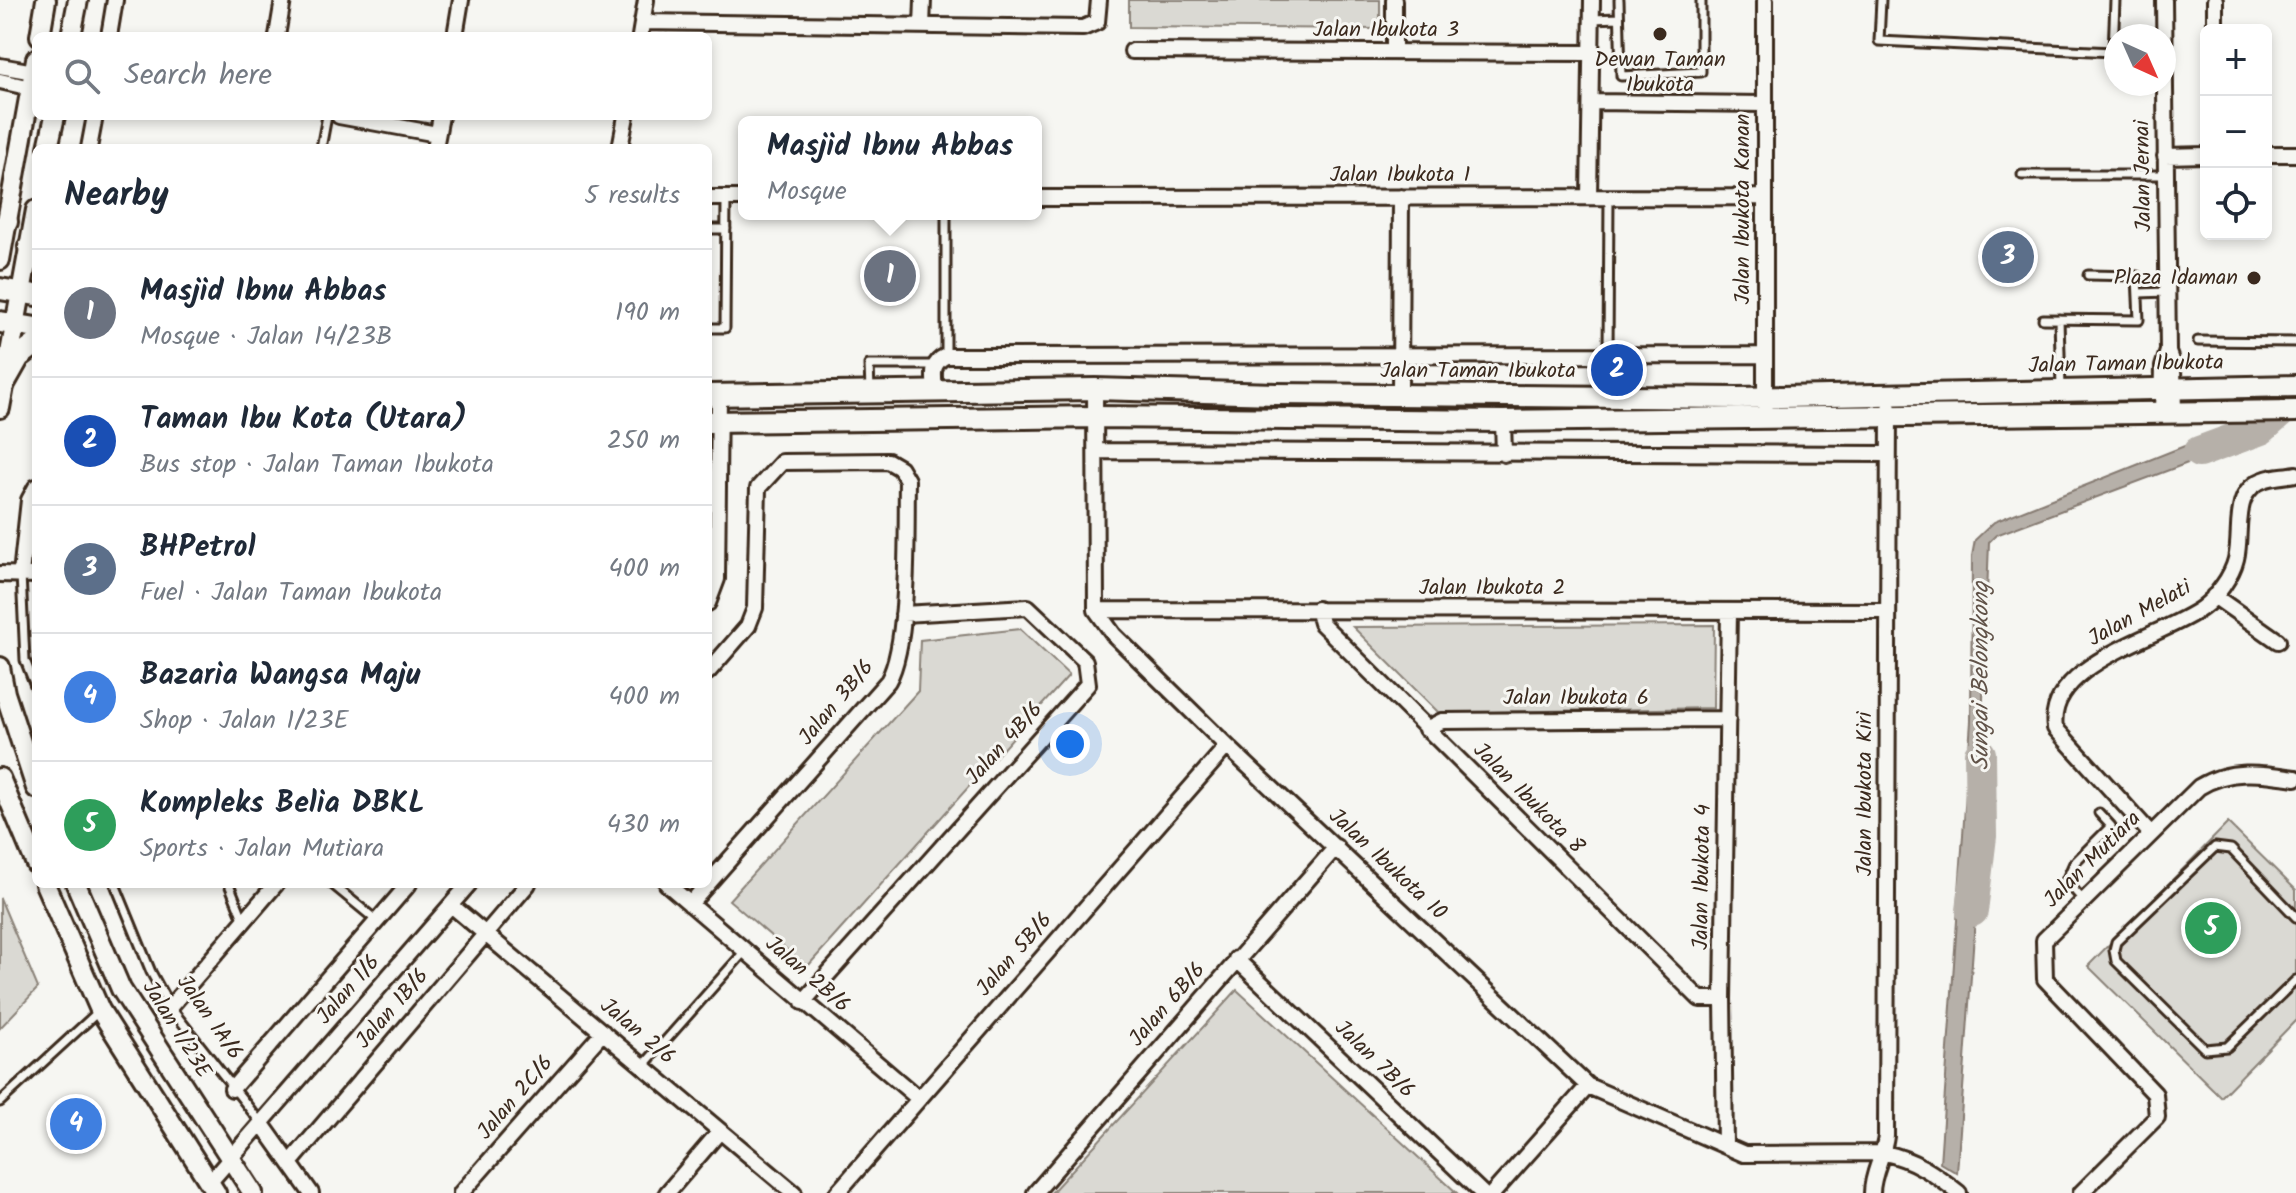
<!DOCTYPE html>
<meta charset="utf-8">
<style>
body{margin:0;font-family:Kalam,sans-serif;background:#f2f2f3;color:#1f2937}
.controls{position:absolute;right:24px;top:24px;display:grid;overflow:hidden;border-radius:12px;box-shadow:0 4px 12px #0003}
.controls button{width:72px;height:72px;display:grid;place-items:center;padding:0;border:0;border-bottom:2px solid #e0e1e3;background:#fff;color:#1f2937;font:40px sans-serif}
.compass{position:absolute;left:2104px;top:24px;width:72px;height:72px;border-radius:50%;background:#fff;box-shadow:0 4px 12px #0003;rotate:135deg}
.you{position:absolute;left:1070px;top:744px;width:28px;height:28px;margin:-20px;border:6px solid #fff;border-radius:50%;background:#1a73e8;box-shadow:0 0 0 12px #1a73e833}
.badge{display:grid;place-items:center;width:52px;height:52px;border-radius:50%;background:#3b2a1e;color:#fff;font-size:26px;font-weight:700}
.pin{position:absolute;translate:-50% -50%;border:4px solid #fff;box-shadow:0 2px 8px #0006}
.popup{position:absolute;left:738px;top:116px;width:304px;height:104px;box-sizing:border-box;display:grid;place-content:center;border-radius:12px;background:#fff;filter:drop-shadow(0 2px 6px #0005);font-size:26px;white-space:nowrap;color:#747a83}
.popup b{font-size:30px;color:#1f2937}
.popup::after{content:'';position:absolute;left:50%;top:100%;margin-left:-16px;border:16px solid transparent;border-top-color:#fff}
.list{margin:0;padding:0;list-style:none}
h2{display:flex;justify-content:space-between;align-items:center;height:104px;margin:0;padding:0 32px;font-size:34px}
h2 small{font-size:26px;font-weight:400;color:#747a83}
.list li{display:grid;grid-template-columns:52px 1fr auto;gap:24px;align-items:center;box-sizing:border-box;height:128px;padding:0 32px;border-top:2px solid #e0e1e3}
.list b{display:block;font-size:30px;white-space:nowrap}
.list p{margin:0;font-size:26px;white-space:nowrap;color:#747a83}
.list em{font-size:26px;font-style:normal;color:#747a83}
.icon{flex:none;width:44px;height:44px;fill:none;stroke:currentColor;stroke-width:2;stroke-linecap:round;stroke-linejoin:round}
.map{position:relative;flex:none;width:2296px;height:1193px;overflow:hidden}
.search{position:absolute;background:#fff;box-shadow:0 4px 12px #0003;left:32px;top:32px;width:680px;height:88px;display:flex;align-items:center;gap:20px;box-sizing:border-box;padding:0 28px;border-radius:12px;color:#747a83;font-size:30px}
.panel{position:absolute;background:#fff;box-shadow:0 4px 12px #0003;left:32px;top:144px;width:680px;height:744px;border-radius:12px}
.map>svg:first-child{display:block}
</style>
<div class="map">
<svg width="2296" height="1193" viewBox="0 0 2296 1193">
<rect width="100%" height="100%" fill="#f6f6f2"/>
<filter id="ink" filterUnits="userSpaceOnUse"><feTurbulence type="fractalNoise" baseFrequency=".0125" numOctaves="2"/><feDisplacementMap in="SourceGraphic" scale="16" xChannelSelector="R" yChannelSelector="G"/><feConvolveMatrix kernelMatrix="1 2 1 2 8 2 1 2 1" color-interpolation-filters="sRGB"/></filter>
<g filter="url(#ink)">
<path fill="#dad9d3" stroke="#8a8278" stroke-width="2" d="M1129,0H1380V29L1129,27Z
M1714,625L1713,708L1439,713L1353,627Z
M1020,629L1069,675L807,967L729,900L918,691L920,640Z
M2228,823L2296,890V1020L2221,1097L2088,966Z
M0,898L38,988L0,1028Z
M1237,990L1457,1193H1051Z"/>
<path fill="#b6b0a9" stroke="#857a71" stroke-width="2" d="M2212,435L2257,437L1996,535L1989,542L1974,934L1957,1173L1940,1163L1971,721L1972,556L1975,540L1994,522Z"/>
<g fill="none" stroke-linecap="round" stroke-linejoin="round">
<path stroke="#b6b0a9" stroke-width="32" d="M2199,452L2261,429L2296,398
M1972,911L1981,836L1980,754"/>
<defs>
<path id="service" d="M1619,0L1621,76L1701,72V0
M1881,0L1879,41L2113,52L2115,0
M1592,19L1619,18
M321,148L327,116
M2022,175H2166
M708,229H726
M2139,293L2167,292
M2043,319L2139,320L2137,276L2088,275
M2059,319L2061,388
M708,328H725L726,198
M2198,341L2296,342
M1608,355L1609,197
M946,356V214
M870,390L869,365H934
M21,574L25,660L36,688
M115,884L151,972L170,1007L261,1123
M229,884L244,921
M332,884L377,921
M2084,901L2066,881L2074,863L2111,826L2099,813
M2296,917L2231,849L2215,847L2116,942L2114,950L2116,961L2205,1049L2227,1047L2296,980
M643,1066L745,951
M0,1102L99,1011"/>
<path id="minor" d="M2215,0V30
M642,22L1083,28L1097,22L1099,0
M922,26L923,0
M109,36L115,0
M277,36L283,0
M455,36L461,0
M640,36L646,0
M1132,51L1591,53
M1394,52V0
M0,66L34,72
M0,81L31,88
M1592,102L1764,104
M339,116L437,134
M89,148L95,116
M435,148L441,116
M620,148L626,116
M2266,154H2296
M2165,156L2206,155
M1589,197L1592,0
M708,198H744
M1036,198L1765,197
M2168,352L2173,366L2174,414
M1095,389L1096,610L1114,635L1227,746L1588,1086L1744,1154L1884,1153C1914,1159 1935,1174 1959,1193
M935,391C934,376 930,363 946,356L1765,355
M1400,395L1401,197
M1765,405V0
M2162,414L2163,367L2168,351L2164,0
M1503,421L1504,454
M1096,451L1888,454
M0,574L36,575
M21,574L29,500L36,487
M2214,596L2278,641
M708,603L717,579L719,394
M1317,609L1321,623L1700,999H1723
M1096,610L1887,611
M1426,729L1442,721L1728,719
M2151,834L2055,728C2045,663 2163,637 2202,608C2216,598 2232,576 2236,559C2243,531 2230,490 2266,479C2275,476 2286,476 2296,474
M667,884L919,1099
M690,904L888,681C910,643 906,528 907,480L900,468L888,461L782,462L758,488L755,608L748,626L708,672
M451,905L794,1193
M1236,959L1482,1193
M803,1002L1088,684L1085,661L1028,607L903,614
M170,1007L276,884
M232,1089L409,884
M262,1124L311,1193
M1725,1144L1723,999L1729,611
M291,1162L528,884
M209,1183L469,884
M461,1193L603,1032
M667,1193L720,1131
M837,1193L1227,746
M1035,1193L1336,847
M1493,1193L1588,1086
M1872,1193C1872,1173 1884,1156 1886,1136L1889,408
M2081,1193L2157,1117L2155,1094L2045,979L2044,940L2199,787C2230,768 2262,773 2296,778"/>
<path id="tertiary" d="M40,36L46,0
M71,36L78,0
M48,148L55,116
M0,260L36,59
M0,408L36,210
M0,667L5,693L36,788
M0,778L36,864
M45,884L100,1010L216,1193
M76,884L121,989L253,1193"/>
<path id="secondary" d="M0,232L7,222
M29,247L36,260
M0,289L36,295
M0,322L36,328
M2,387L19,357L36,344
M708,395L1095,389L1276,394L1738,398L2296,386
M708,422L1095,417L1503,421L2296,411"/>
</defs>
<use href="#service" stroke="#3b2a1e" stroke-width="13"/>
<use href="#minor" stroke="#3b2a1e" stroke-width="20"/>
<use href="#tertiary" stroke="#3b2a1e" stroke-width="24"/>
<use href="#secondary" stroke="#3b2a1e" stroke-width="26"/>
<use href="#service" stroke="#f6f6f2" stroke-width="7"/>
<use href="#minor" stroke="#f6f6f2" stroke-width="14"/>
<use href="#tertiary" stroke="#f6f6f2" stroke-width="18"/>
<use href="#secondary" stroke="#f6f6f2" stroke-width="20"/>
</g>
</g>
<g fill="#3b2a1e" stroke="#f6f6f2" stroke-width="3">
<circle cx="1660" cy="34" r="8"/>
<circle cx="2254" cy="278" r="8"/>
</g>
<g text-anchor="middle" dominant-baseline="central" stroke-width="6" stroke-linejoin="round" paint-order="stroke">
<g font-size="22" fill="#3b2a1e" stroke="#f6f6f2">
<text x="1386" y="30">Jalan Ibukota 3</text>
<text x="1400" y="175">Jalan Ibukota 1</text>
<text transform="translate(2144 176) rotate(-91)">Jalan Jernai</text>
<text transform="translate(1743 209) rotate(-90)">Jalan Ibukota Kanan</text>
<text transform="translate(2126 365) rotate(-1)">Jalan Taman Ibukota</text>
<text x="1478" y="371">Jalan Taman Ibukota</text>
<text x="1492" y="588">Jalan Ibukota 2</text>
<text transform="translate(2140 614) rotate(-29)">Jalan Melati</text>
<text x="1576" y="698">Jalan Ibukota 6</text>
<text transform="translate(837 703) rotate(-50)">Jalan 3B/6</text>
<text transform="translate(1005 744) rotate(-48)">Jalan 4B/6</text>
<text transform="translate(1865 794) rotate(-90)">Jalan Ibukota Kiri</text>
<text transform="translate(1528 799) rotate(45)">Jalan Ibukota 8</text>
<text transform="translate(2093 860) rotate(-45)">Jalan Mutiara</text>
<text transform="translate(1387 865) rotate(43)">Jalan Ibukota 10</text>
<text transform="translate(1703 877) rotate(-89)">Jalan Ibukota 4</text>
<text transform="translate(1015 955) rotate(-49)">Jalan 5B/6</text>
<text transform="translate(807 975) rotate(41)">Jalan 2B/6</text>
<text transform="translate(349 990) rotate(-49)">Jalan 1/6</text>
<text transform="translate(1168 1005) rotate(-49)">Jalan 6B/6</text>
<text transform="translate(393 1009) rotate(-49)">Jalan 1B/6</text>
<text transform="translate(209 1018) rotate(55)">Jalan 1A/6</text>
<text transform="translate(176 1030) rotate(58)">Jalan 1/23E</text>
<text transform="translate(637 1032) rotate(40)">Jalan 2/6</text>
<text transform="translate(1374 1060) rotate(44)">Jalan 7B/6</text>
<text transform="translate(516 1098) rotate(-49)">Jalan 2C/6</text>
</g>
<g font-size="22" fill="#3b2a1e" stroke="#f6f6f2">
<text x="1660" y="60">Dewan Taman<tspan x="1660" dy="25">Ibukota</tspan></text>
<text x="2238" y="278" text-anchor="end">Plaza Idaman</text>
</g>
<g font-size="24" font-style="italic" fill="#605248" stroke="#f6f6f2">
<text transform="translate(1981 676) rotate(-90)">Sungai Belongkong</text>
</g>
</g>
</svg>
<div class="controls">
<button>+</button>
<button>−</button>
<button><svg class="icon" aria-label="locate" viewBox="0 0 24 24"><circle cx="12" cy="12" r="6"/><path d="M12 2v4M12 18v4M2 12h4M18 12h4"/></svg></button>
</div>
<svg class="compass" viewBox="-18 -18 36 36"><path d="M0-13l5 13h-10z" fill="#e53935"/><path d="M0 13l5-13h-10z" fill="#747a83"/></svg>
<div class="you"></div>
<div class="pin badge" style="left:890px;top:276px;background:#6b7280">1</div>
<div class="popup"><b>Masjid Ibnu Abbas</b>Mosque</div>
<div class="pin badge" style="left:1617px;top:370px;background:#1a4fb4">2</div>
<div class="pin badge" style="left:2008px;top:257px;background:#5c6f8a">3</div>
<div class="pin badge" style="left:76px;top:1124px;background:#3f7fe0">4</div>
<div class="pin badge" style="left:2211px;top:928px;background:#2e9e5b">5</div>
<div class="search"><svg class="icon" aria-label="search" viewBox="0 0 24 24"><circle cx="10" cy="10" r="6"/><path d="M15 15l6 6"/></svg>Search here</div>
<section class="panel">
<h2>Nearby<small>5 results</small></h2>
<ul class="list">
<li><span class="badge" style="background:#6b7280">1</span><div><b>Masjid Ibnu Abbas</b><p>Mosque · Jalan 14/23B</p></div><em>190 m</em></li>
<li><span class="badge" style="background:#1a4fb4">2</span><div><b>Taman Ibu Kota (Utara)</b><p>Bus stop · Jalan Taman Ibukota</p></div><em>250 m</em></li>
<li><span class="badge" style="background:#5c6f8a">3</span><div><b>BHPetrol</b><p>Fuel · Jalan Taman Ibukota</p></div><em>400 m</em></li>
<li><span class="badge" style="background:#3f7fe0">4</span><div><b>Bazaria Wangsa Maju</b><p>Shop · Jalan 1/23E</p></div><em>400 m</em></li>
<li><span class="badge" style="background:#2e9e5b">5</span><div><b>Kompleks Belia DBKL</b><p>Sports · Jalan Mutiara</p></div><em>430 m</em></li>
</ul>
</section>
</div>
